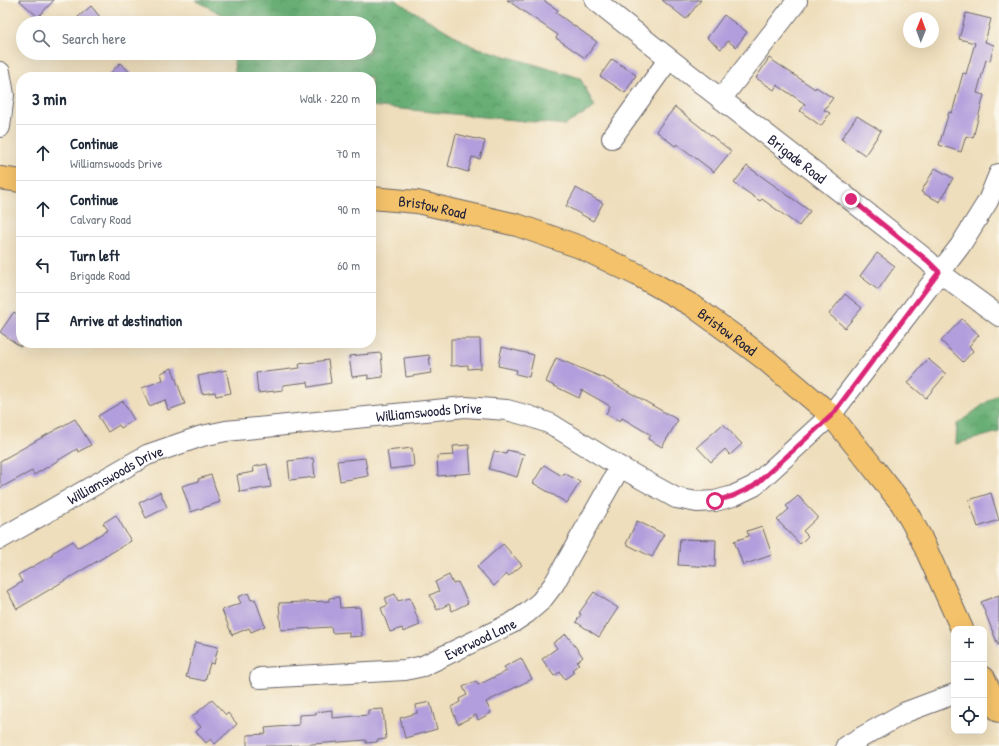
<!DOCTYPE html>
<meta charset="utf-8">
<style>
body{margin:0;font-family:"Patrick Hand",sans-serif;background:#f6f6f7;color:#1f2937}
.controls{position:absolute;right:12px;bottom:12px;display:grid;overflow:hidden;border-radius:8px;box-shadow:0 4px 16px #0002}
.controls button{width:36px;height:36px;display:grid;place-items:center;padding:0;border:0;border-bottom:1px solid #e0e1e3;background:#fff;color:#1f2937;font:20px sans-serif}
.compass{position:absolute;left:903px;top:12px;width:36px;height:36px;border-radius:50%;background:#fff;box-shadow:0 4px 16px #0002;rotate:1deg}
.stop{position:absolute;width:12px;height:12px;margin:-9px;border:3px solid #db2777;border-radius:50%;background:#fff}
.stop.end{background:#db2777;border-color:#fff;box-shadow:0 1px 4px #0008}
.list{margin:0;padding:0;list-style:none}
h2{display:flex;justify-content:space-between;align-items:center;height:52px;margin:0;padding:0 16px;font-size:17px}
h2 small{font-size:13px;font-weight:400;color:#747a83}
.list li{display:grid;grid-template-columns:26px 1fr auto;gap:12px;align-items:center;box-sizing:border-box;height:56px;padding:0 16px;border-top:1px solid #e0e1e3}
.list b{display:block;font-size:15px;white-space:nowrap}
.list p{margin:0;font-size:13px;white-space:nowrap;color:#747a83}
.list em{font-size:13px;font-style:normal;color:#747a83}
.icon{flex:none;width:22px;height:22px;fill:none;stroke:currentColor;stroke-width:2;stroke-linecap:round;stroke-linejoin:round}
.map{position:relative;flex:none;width:999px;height:746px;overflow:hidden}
.search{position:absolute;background:#fff;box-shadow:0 4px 16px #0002;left:16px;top:16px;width:360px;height:44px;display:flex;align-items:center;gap:10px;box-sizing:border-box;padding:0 14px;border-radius:22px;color:#747a83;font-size:15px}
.panel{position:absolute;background:#fff;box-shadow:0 4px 16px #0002;left:16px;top:72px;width:360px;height:276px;border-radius:16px}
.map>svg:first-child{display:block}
</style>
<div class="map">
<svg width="999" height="746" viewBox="0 0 999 746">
<defs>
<pattern id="forest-crowns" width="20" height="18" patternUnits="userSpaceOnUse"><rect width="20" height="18" fill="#68ae74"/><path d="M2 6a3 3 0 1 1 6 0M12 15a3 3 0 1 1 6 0" fill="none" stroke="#558d60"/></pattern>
</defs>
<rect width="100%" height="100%" fill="#fbf7ec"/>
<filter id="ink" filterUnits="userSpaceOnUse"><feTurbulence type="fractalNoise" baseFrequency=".025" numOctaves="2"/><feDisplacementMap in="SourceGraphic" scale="8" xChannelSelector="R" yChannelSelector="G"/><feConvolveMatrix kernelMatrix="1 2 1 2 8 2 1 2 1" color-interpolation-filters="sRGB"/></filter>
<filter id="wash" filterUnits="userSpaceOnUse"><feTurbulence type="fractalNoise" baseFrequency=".012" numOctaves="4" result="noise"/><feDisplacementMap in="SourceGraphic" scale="16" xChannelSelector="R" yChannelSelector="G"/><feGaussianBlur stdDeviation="0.9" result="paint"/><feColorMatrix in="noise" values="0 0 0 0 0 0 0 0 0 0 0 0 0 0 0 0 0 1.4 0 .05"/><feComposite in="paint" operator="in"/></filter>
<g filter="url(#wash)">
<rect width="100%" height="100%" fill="#eedebc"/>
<path fill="url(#forest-crowns)" stroke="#456858" d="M195,0H395L472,46L580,78L595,107L565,125L371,106V77H236L234,64L235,53H369V23H238Z
M999,393V432L956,444L957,424Z"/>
<g id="blocks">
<path fill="#b29edc" d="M19,0H54L38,17Z
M507,0H543L558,10L556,13L597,42L585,58L556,38L558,35Z
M662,0H701L686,19Z
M91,6L105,23H71Z
M966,13L991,19L985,42L994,45L990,61L986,60L977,93L984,95L973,138L966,136L961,152L939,145L949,112L952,113L963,73L966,74L975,43L959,39Z
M724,15L747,32L736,47L728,41L721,49L707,38Z
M769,58L815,89L816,87L833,98L824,110L830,113L821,126L800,111L805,104L777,85L774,90L756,78Z
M612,59L636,75L625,93L600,76Z
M120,63L135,77H107Z
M675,107L731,151L714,172L677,144L675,146L656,131Z
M857,116L881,131L865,155L841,139Z
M456,134L485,141L480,159L472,157L468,172L448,166Z
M747,166L810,211L799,226L762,199L760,201L734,183Z
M935,168L953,178L940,202L921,192Z
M576,188L603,203L593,221L566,206Z
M877,253L895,266L878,290L860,276Z
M845,294L862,308L845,328L829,314Z
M14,312L21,317V347L0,332Z
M962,319L979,335L969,346L973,351L963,362L941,341Z
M451,339H480L481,368L468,369V365L451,366Z
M502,347L534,355L529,377L516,374L517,370L498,366Z
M381,353L383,377L368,379V375L352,377L349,356Z
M429,355L431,373L406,377L404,358Z
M556,358L606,379L678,420L662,447L648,439L651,435L622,418L620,421L606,414L610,406L582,390L579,398L546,382Z
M928,359L946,374L926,398L908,383Z
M328,360L331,383L309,387L308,382L283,385V390L258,393L256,373L300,368L299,364Z
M172,368L185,404L168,410L165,400L149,406L142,388L163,380L161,373Z
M226,370L231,393L216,396L215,392L202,394L198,376Z
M123,401L134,420L121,428L119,425L108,432L98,416Z
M75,419L91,445L78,452L77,449L34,475L32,471L0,488V461Z
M723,424L742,444L730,455L725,449L711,462L697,447Z
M469,445L471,473L438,476L437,456L454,455L453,446Z
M412,448L414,466L390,469L387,451Z
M507,450L524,454L517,477L489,469L494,451L506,454Z
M313,458L315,477L290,480L288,461Z
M365,458L368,476L340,481L337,461Z
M267,464L271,487L240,492L237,475L254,472L253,467Z
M544,465L562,476L564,473L580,482L567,503L533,483Z
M211,475L220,502L191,512L182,486L199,481L198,479Z
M160,492L167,507L146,518L139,503Z
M991,493L999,520L978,527L969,500Z
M798,496L818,517L803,531L808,536L800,544L777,520L789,509L786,506Z
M116,515L131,541L17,609L7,591L22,582L18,575L53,555L52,553L73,541L77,548L108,530L103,523Z
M637,521L664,534L652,557L626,544Z
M762,526L772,555L743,565L734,541L749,536L747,531Z
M680,539L716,540L715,567L678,565Z
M503,544L522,565L509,576L507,574L494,586L477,567Z
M449,575L453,584L458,582L468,603L452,611L449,604L437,610L430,595L439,591L435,582Z
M594,592L618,608L599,637L576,622L581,614L579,613Z
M248,593L251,600L255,599L265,626L251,632L249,628L232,635L222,610L241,603L238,597Z
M395,594L398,601L410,598L420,625L403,632L402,628L390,632L381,608L388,605L385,598Z
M999,595V645H998L981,602Z
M339,597L340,608L360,607L362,636L349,637V632L332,633L331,627L281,630L279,603L329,601V598Z
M566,634L583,657L577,662L579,664L572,670L574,672L565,679L560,672L554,676L542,659L557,648L553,643Z
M195,642L218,647L214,664L210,663L205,681L186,677Z
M521,658L532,679L486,702L491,713L478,720L476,715L458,724L451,707L460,702L459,699L467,695L463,687L476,681L478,685L507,671L504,667Z
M212,700L226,715L228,713L237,724L215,744L211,739L206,743L196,732L201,727L192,717Z
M430,702L437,729L405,738L400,718L417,713L416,705Z
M383,709L386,739L377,740V742L366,743V740L287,746H247V735L266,734L265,728L299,725V715L316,714V712L332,710V718L368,715V710Z"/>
</g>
</g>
<g filter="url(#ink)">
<use href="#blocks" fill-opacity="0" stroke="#696468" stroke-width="1"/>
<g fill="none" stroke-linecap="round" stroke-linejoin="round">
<defs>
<g id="minor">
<path id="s1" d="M595,0C705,88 818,173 928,261L939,272L999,316"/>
<path d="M0,72L4,95L0,127"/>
<path d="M721,99L797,1"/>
<path d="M612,138L669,59"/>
<path id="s2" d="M0,539L147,455L202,436L226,431L465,407L507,410L529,416L551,424L620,467L676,498L697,502L715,501L733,496L754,486L831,415L960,246L988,201L999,174"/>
<path id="s3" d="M260,678L405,670L423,666L512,623L527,613L541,601L554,584L620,467"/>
<path d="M846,746L906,712L954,694"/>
</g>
<g id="major">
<path d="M0,178L21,181"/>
<path id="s4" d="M371,198L417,202L517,225L580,247L638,275L693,306L737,338L766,360L831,415L868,461L902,504L920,536L962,629"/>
<path d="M984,678L999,711"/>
</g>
</defs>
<use href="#minor" stroke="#696468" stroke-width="22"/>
<use href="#major" stroke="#696468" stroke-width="24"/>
<use href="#minor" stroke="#fff" stroke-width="20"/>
<use href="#major" stroke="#f3c26a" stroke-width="22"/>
</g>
</g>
<g fill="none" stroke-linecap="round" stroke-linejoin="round" filter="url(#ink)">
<path stroke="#db2777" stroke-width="5" d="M715,501L733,496L754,486L832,415L939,272L928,261L851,199"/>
</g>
<g text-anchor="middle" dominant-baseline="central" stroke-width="4" stroke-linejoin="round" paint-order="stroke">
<g font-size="15" fill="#22223b" stroke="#fbf7ec">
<text stroke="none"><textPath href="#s1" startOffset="257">Brigade Road</textPath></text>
<text stroke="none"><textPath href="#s4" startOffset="62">Bristow Road</textPath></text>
<text stroke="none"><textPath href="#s4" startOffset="386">Bristow Road</textPath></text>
<text stroke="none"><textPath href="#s2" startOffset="456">Williamswoods Drive</textPath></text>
<text stroke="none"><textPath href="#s2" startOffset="132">Williamswoods Drive</textPath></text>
<text stroke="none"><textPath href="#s3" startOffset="227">Everwood Lane</textPath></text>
</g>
</g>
</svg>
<div class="controls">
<button>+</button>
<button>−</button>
<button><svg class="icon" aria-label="locate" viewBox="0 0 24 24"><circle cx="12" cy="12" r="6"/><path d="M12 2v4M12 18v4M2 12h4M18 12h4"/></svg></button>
</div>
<svg class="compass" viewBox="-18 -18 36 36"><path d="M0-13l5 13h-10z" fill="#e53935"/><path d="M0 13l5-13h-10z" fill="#747a83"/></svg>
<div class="stop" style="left:715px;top:501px"></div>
<div class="stop end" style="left:851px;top:199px"></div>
<div class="search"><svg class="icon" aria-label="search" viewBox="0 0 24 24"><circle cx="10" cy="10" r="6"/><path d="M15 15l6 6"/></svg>Search here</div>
<section class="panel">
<h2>3 min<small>Walk · 220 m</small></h2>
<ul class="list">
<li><svg class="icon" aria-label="ahead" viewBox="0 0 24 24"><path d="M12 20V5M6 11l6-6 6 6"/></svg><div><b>Continue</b><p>Williamswoods Drive</p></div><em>70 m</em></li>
<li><svg class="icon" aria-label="ahead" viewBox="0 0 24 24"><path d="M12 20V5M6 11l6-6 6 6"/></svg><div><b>Continue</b><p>Calvary Road</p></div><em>90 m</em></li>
<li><svg class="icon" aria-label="left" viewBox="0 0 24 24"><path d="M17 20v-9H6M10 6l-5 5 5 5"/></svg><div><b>Turn left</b><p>Brigade Road</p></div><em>60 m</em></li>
<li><svg class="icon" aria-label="arrive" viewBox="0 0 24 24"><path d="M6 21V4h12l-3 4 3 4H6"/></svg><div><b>Arrive at destination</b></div></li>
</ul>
</section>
</div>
